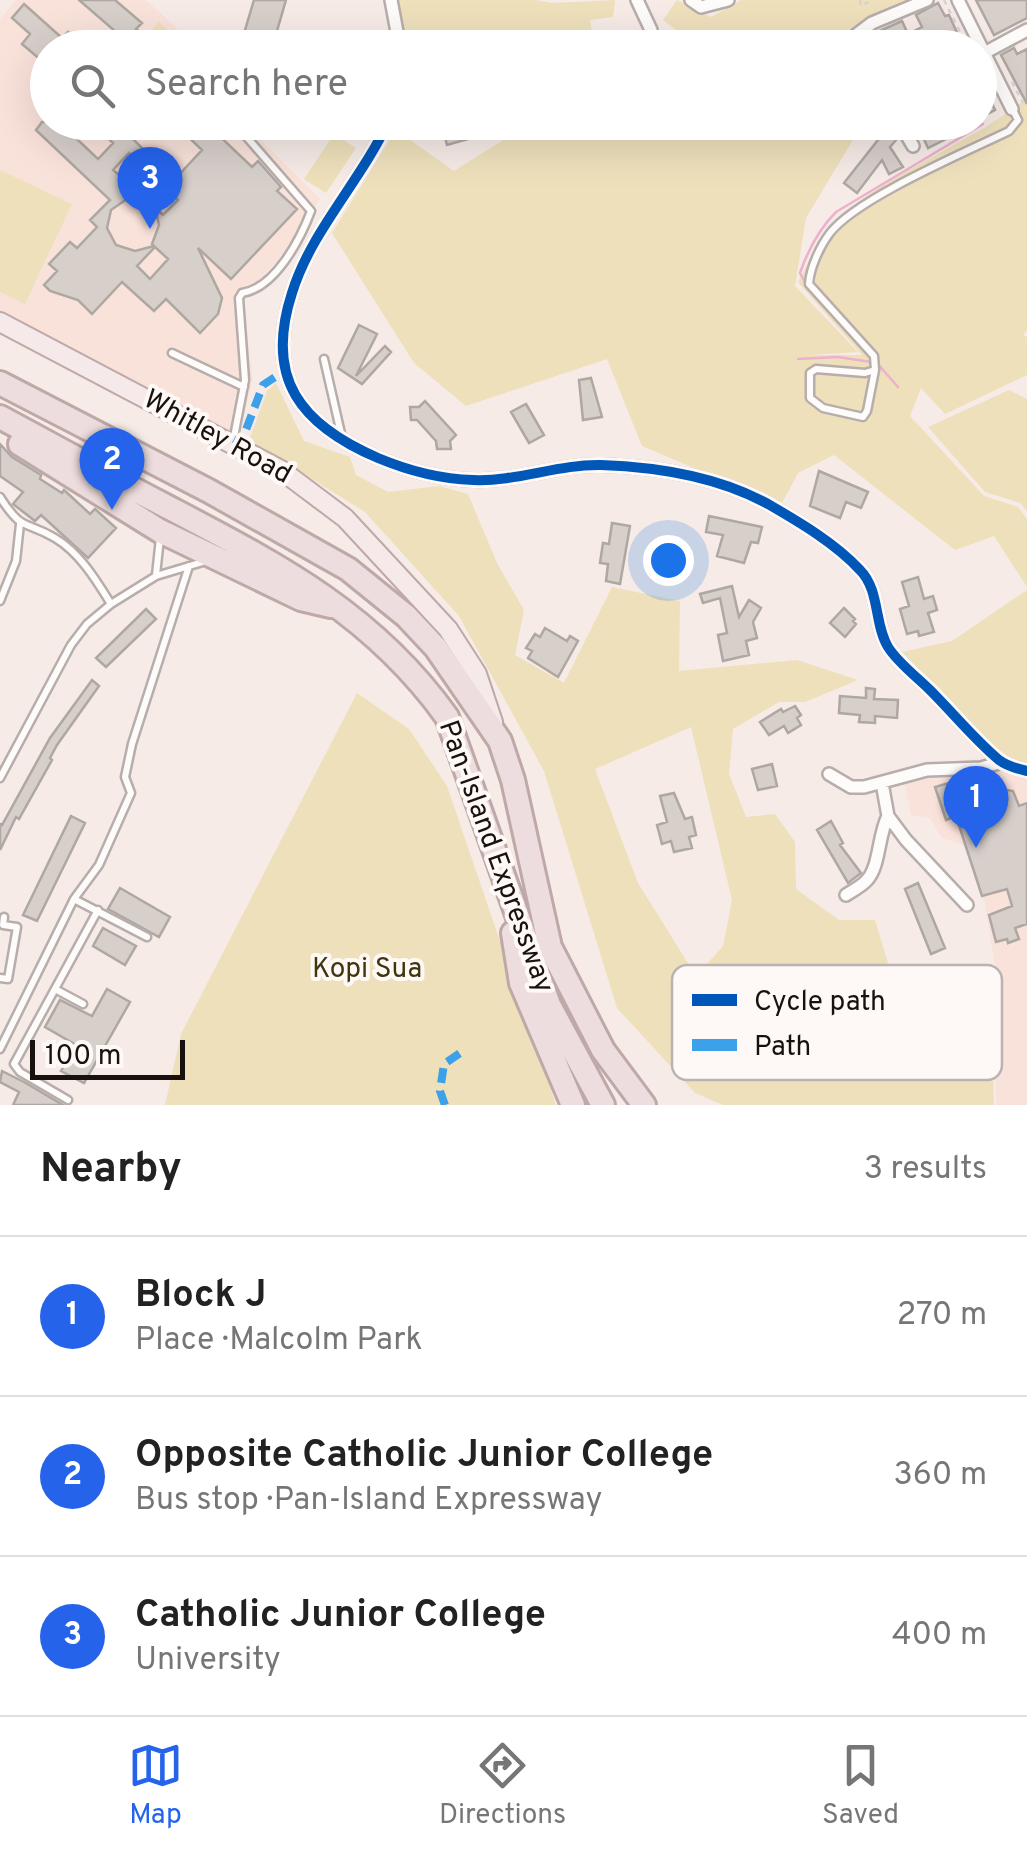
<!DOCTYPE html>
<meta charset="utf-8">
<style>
body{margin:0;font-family:Overpass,sans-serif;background:#f2f2f2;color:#222}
.scale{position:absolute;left:30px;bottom:25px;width:155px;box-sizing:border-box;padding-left:10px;border:5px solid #19110e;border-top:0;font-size:28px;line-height:35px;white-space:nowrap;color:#19110e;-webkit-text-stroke:8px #fef9f7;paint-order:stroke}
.you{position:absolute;left:668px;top:560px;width:35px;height:35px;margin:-25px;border:8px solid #fff;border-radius:50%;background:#1a73e8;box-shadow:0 0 0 15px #1a73e833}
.badge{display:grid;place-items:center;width:65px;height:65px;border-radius:50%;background:#2563eb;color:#fff;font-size:32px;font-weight:700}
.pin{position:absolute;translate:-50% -82px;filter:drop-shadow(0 2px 5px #0008)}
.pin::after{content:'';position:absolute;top:52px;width:35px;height:30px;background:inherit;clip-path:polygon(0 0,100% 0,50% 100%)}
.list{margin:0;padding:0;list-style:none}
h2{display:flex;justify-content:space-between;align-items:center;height:130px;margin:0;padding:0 40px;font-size:42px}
h2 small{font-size:32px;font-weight:400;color:#767676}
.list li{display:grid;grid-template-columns:65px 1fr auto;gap:30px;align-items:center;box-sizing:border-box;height:160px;padding:0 40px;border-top:2px solid #e0e0e0}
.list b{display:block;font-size:38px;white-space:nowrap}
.list p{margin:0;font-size:32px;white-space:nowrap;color:#767676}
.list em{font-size:32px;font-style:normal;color:#767676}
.icon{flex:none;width:55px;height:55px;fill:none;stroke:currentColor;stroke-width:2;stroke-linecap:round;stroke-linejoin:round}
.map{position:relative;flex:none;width:1027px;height:1105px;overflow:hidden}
.search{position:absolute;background:#fff;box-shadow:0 10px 40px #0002;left:30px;right:30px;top:30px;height:110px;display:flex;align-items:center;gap:25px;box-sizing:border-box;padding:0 35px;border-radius:55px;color:#767676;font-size:38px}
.sheet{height:610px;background:#fff}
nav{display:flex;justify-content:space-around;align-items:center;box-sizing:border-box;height:140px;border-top:2px solid #e0e0e0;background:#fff;font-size:28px;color:#767676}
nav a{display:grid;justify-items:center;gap:5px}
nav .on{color:#2563eb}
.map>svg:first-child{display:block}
</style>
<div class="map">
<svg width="1027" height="1105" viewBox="0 0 1027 1105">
<rect width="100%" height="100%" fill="#f6ebe7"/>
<path fill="#f9e2da" d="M16,0H146L197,47L48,48V122L271,123L258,137L320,199L279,259L242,296L253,379L238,439L0,311V19Z
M1002,762L1027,772V1105H996L995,966L985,903L967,846L942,838L930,818L911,815L904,780Z"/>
<path fill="#eee0bb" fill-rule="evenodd" d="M397,0H536L552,3L615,0L613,17L590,20L594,48L571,45L567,48L500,47L486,39L439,47H405Z
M677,0L711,17L741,0H911L843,32L838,47H699L663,20Z
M159,22L186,47H135Z
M1027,99V330L1023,335L1027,337V375L945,414L921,388L910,416L984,496L1018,507L1027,519V587L994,536L955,550L834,455L798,473L781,505L642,446L607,359L466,406L414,363L332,233L396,130L454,171L530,123H607L647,129L655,122L863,123L806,218L795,286L858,352L811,355H862L798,282L824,232L844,212L887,182L986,127Z
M334,134L356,148L326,193L304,179Z
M0,170L72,204L25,304L0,292Z
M276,383L304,441L350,457L356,475L388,492L439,486L468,494L497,563L524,610L515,655L564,683L612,587L680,601L679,671L797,660L858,680L805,702H779L733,729L729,774L746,817L775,814L795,842L796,889L839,920H875L888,963L919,992L964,965L974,992L973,1051L993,1078L994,1105H723L695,1093L617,1008L544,771L459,616L365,512L249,440L267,391ZM691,727L732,900L723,946L696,976L638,883L595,769Z
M1009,390L1027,399V511L1020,503L985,492L928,427Z
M1027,590V766L1004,757L902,652L952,641Z
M357,693L409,729L447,786L556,1105H165L181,1034Z"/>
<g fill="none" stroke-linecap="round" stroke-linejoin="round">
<path stroke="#efb0cf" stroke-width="2.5" d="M807,286L800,273C808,250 819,229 836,212L983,124
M798,359L838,357L871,362
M876,362L898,387"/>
</g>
<path fill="#d7cfca" stroke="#aea7a2" stroke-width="2.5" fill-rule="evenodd" d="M79,0H115L142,23L136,29L141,33L131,45Z
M254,0H286L272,48L242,40Z
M976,0H1027V18L994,35Z
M938,3L945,16L949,15L964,48H879L873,34L902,21L908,34L922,27L916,15Z
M24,4L62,38L68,32L86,48H48V66L22,44L30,34L12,18Z
M1014,48L1017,54L1027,49V104L1001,55Z
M980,78L995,110L980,118Z
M42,122H59L98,159L113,143L91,122H104L117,135L123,129L174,180L202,150L173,122H218L212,129L252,167L258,161L281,187L277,191L297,209L231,279L198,248L222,298L218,314L200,333L166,299L154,311L122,282L92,314L78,300L50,291L44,285L57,271L49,264L70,242L77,248L97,227L90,220L110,200L36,130ZM129,153L178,200L163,215L155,207L159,225L152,244L154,246L135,251L116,245L107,228L111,210L127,199H137L140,193L113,170ZM155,247L168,259L150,279L137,266Z
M441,122H469L468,139L447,145Z
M916,122H969L956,129L958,133L928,148Z
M885,131L896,140L890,147L903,167L889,174L882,160L857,193L844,183Z
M359,325L377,334L356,376L385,346L391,352L362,384L338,368Z
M591,378L602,417L583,420L579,380Z
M425,401L456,435L450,441L451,449H437L436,441L417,420H411L410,407H419Z
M526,404L544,435L529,443L511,412Z
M0,444L12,457L41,475L40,479L62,493L64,490L90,514L95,509L116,528L88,558L41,515L35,521L13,504L23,492L0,476Z
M819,471L868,492L861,508L846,502L840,518L810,506Z
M709,516L762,527L758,543L751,542L744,563L717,556L723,535L706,532Z
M612,523L630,526L620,584L606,581L608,564L600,563L603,543L609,544Z
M918,577L924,599L933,596L937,610L928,613L934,632L919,636L918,631L907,634L900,609L909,606L902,582Z
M732,586L739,617L749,600L761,608L753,622L757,638L746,641L749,655L723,661L718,635L727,633L720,598L703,603L700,594Z
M844,608L855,619L853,621L856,624L845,637L830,623Z
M146,609L156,619L106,667L96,658Z
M545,628L567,641L570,636L578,641L558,677L528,658L532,651L526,648L535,634L540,637Z
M92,680L99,686L57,745L50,758L52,760L19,819L16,817L0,850V824L2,825L50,738Z
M866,688L875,689L874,699L898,700L897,718L875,716V723L859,722L860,715L839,713L840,696L866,698Z
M795,706L801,715L797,718L801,725L788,733L784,726L769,735L760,722L781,709L783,712Z
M772,764L777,786L758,790L752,769Z
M962,779L970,803L980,792L996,788L1013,791L1019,806L1027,803V924L1015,928L1019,939L1008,943L1007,939L996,942L989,915L1012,906L1007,889L982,896L956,816L946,820L935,787Z
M674,793L685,819L692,817L696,835L689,837L692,848L674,852L671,841L662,844L657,825L667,822L660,796Z
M71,816L85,823L37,921L23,915Z
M831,821L843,843L840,845L861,873L848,883L817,830Z
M918,883L945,948L931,954L905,889Z
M120,888L170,917L159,937L108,909Z
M103,928L136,946L125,965L93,946Z
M107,989L130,1002L84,1083L61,1071L76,1045L45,1027L60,1000L92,1016Z
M2,1071L24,1082L63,1105H13L19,1092L0,1082Z"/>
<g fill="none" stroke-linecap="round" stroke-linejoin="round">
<defs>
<path id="lane" d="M172,353L244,387
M324,359L342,438
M875,370L865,373L816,369L810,373V398L823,408L863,417L867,411L875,370L874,356L809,284C810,268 820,246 830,233C857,198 966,152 1009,131L1018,120L1013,110
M233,442L245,380L239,298L242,293C275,288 300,240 311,211L244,134
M0,497C23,533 25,520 55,538C80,553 96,580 111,604
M156,575L160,538
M0,601L16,561L20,524
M0,778L71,645L87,624L111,604L156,576L206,561
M74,899L147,937
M0,978L8,979L17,927L3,925L4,917
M55,989L83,1004
M0,1049L74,899L99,865L131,793L125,777L132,744L189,566
M68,1100L20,1072L14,1064L98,910"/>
<path id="street" d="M391,0L400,48
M637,0L651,30L650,44L646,48
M691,0L701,7L728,0
M958,0L1012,109
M850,48L852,38L872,23L927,0
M986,52L1027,30
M388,122C361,181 311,231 292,293C264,379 301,425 378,458C409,471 440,479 473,480C516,482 558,464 601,465C658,467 717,476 768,504C799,522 835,543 860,570C880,590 874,624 888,647C898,663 917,677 930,690C953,713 975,740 999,760C1007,766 1018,769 1027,771
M899,122L913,146
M829,774L851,787H864L927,770L981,768L1002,762
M882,783L888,816L906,840L967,905
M846,895C852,891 862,886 867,880C880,866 878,835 888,816"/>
<path id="primary" d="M0,322L281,470L345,518L448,629L477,674L493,722"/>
<path id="highway" d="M0,383L209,491L348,569L406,616L436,648L500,741L513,780L550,947L603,1050L644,1105
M0,417C54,446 108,476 162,504C274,563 371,611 447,717L549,1005L603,1105
M20,444L160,531L301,599L331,606
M513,933L521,983L573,1105"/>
</defs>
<use href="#lane" stroke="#b7aeab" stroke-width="11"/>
<use href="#street" stroke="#b7aeab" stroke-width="16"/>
<use href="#primary" stroke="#bea8a8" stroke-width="22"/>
<use href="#highway" stroke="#bea8a8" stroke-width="28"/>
<path stroke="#d6d2d2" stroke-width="2.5" stroke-dasharray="5 5" stroke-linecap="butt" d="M860,0L861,6L872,0
M944,0L968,48
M1012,82L1023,103"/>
<use href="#lane" stroke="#fefcfb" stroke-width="6"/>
<use href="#street" stroke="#fefcfb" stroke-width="11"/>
<use href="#primary" stroke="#f5e9ea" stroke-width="18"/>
<use href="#highway" stroke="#eeddde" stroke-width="22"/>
<path stroke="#3da1e9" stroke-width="8" stroke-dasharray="15 8" stroke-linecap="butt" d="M234,439L241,443L263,385L286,370
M445,1105L440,1091L444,1064L463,1051"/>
<defs>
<path id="cycleway" d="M388,122C361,181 311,231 292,293C264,379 301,425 378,458C409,471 440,479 473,480C516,482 558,464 601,465C658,467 717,476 768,504C799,522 835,543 860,570C880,590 874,624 888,647C898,663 917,677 930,690C953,713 975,740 999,760C1007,766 1018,769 1027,771"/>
</defs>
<use href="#cycleway" stroke="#fef9f7" stroke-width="16"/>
<use href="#cycleway" stroke="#0057b8" stroke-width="10"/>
</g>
<g text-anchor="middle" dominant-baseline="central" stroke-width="8" stroke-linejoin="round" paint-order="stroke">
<g font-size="28" fill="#19110e" stroke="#fef9f7">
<text transform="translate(217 438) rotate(29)">Whitley Road</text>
<text transform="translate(495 857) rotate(70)">Pan-Island Expressway</text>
</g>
<g font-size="28" fill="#3f360e" stroke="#fef9f7">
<text x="367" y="970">Kopi Sua</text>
</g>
</g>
<rect x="672" y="965" width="330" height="115" rx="15" fill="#fef9f7" stroke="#b9b3b1" stroke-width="2.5"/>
<rect x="692" y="994" width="45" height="12" fill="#0057b8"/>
<rect x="692" y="1039" width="45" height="12" fill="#3da1e9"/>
<g font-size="28" fill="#19110e">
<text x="754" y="1010">Cycle path</text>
<text x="754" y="1055">Path</text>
</g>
</svg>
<div class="scale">100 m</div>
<div class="you"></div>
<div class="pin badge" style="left:976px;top:848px">1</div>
<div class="pin badge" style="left:112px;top:510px">2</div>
<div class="pin badge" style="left:150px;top:229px">3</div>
<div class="search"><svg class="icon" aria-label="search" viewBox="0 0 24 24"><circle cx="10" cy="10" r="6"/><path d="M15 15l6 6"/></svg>Search here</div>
</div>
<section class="sheet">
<h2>Nearby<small>3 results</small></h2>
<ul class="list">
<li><span class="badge">1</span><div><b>Block J</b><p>Place · Malcolm Park</p></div><em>270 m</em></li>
<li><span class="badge">2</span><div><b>Opposite Catholic Junior College</b><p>Bus stop · Pan-Island Expressway</p></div><em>360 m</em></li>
<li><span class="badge">3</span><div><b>Catholic Junior College</b><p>University</p></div><em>400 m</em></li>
</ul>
</section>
<nav>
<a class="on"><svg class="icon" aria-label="map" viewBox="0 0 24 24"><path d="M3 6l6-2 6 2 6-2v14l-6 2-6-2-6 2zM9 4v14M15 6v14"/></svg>Map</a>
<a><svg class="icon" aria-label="directions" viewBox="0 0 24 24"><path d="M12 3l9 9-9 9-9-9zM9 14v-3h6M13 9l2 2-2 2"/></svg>Directions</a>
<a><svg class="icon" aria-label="saved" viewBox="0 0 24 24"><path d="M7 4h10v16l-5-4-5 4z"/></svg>Saved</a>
</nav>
